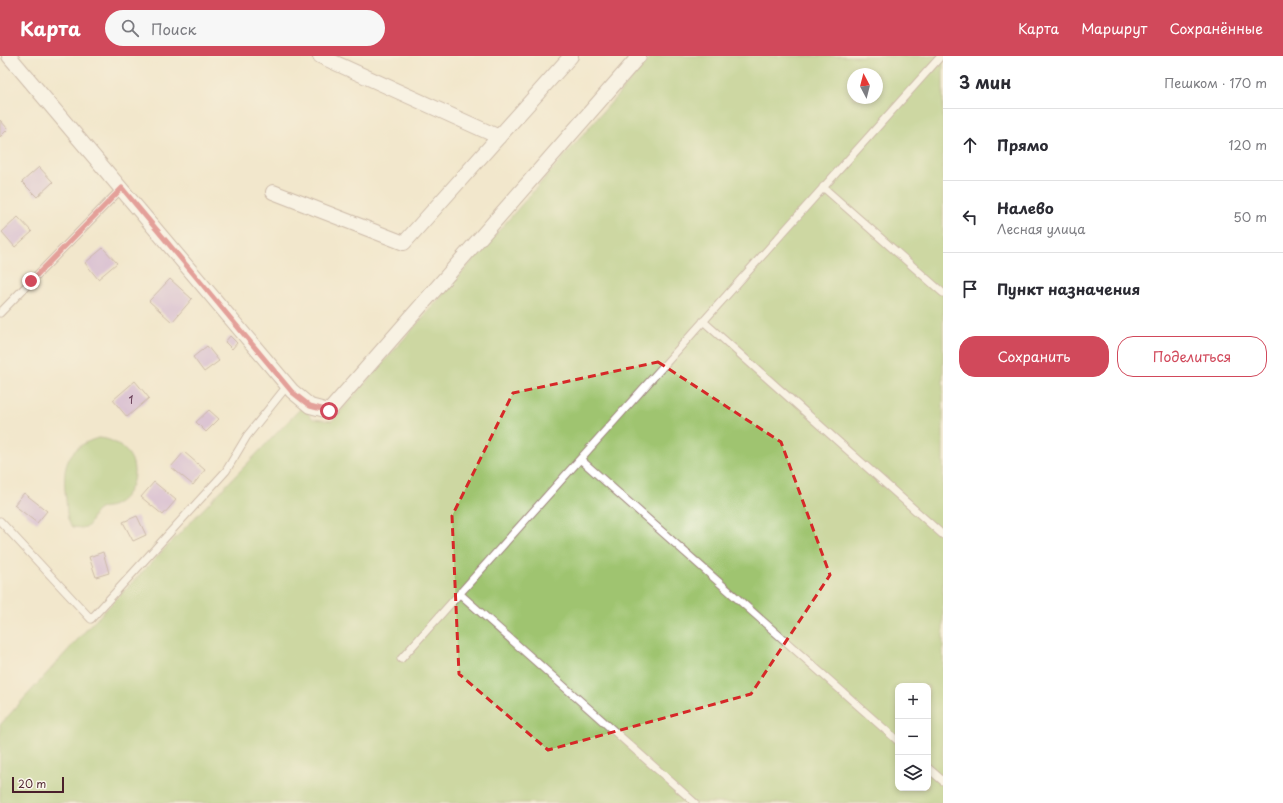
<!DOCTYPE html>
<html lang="ru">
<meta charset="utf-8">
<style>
body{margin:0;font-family:"Playpen Sans",sans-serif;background:#f7f7f7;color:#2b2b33}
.controls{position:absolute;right:12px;bottom:12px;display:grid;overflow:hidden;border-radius:8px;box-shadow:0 2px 6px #0003}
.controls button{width:36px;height:36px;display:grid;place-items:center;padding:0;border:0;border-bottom:1px solid #e1e1e2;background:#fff;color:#2b2b33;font:20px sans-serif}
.compass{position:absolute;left:847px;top:12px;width:36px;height:36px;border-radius:50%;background:#fff;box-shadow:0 2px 6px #0003;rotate:353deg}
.scale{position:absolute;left:12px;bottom:10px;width:52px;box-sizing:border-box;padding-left:4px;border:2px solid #4a1f2b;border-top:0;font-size:11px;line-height:14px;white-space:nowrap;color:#4a1f2b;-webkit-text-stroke:3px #fbf7ec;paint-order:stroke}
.stop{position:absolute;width:12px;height:12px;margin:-9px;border:3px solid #d1495b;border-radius:50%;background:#fff}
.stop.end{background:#d1495b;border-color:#fff;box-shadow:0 1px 4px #0008}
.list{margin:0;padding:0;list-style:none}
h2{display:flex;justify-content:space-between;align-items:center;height:52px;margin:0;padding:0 16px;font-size:17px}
h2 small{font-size:13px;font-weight:400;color:#7c7c81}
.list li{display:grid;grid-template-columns:26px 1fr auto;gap:12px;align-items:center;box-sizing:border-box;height:72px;padding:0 16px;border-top:1px solid #e1e1e2}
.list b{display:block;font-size:15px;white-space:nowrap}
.list p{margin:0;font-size:13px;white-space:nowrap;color:#7c7c81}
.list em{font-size:13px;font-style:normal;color:#7c7c81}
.actions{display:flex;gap:8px;padding:12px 16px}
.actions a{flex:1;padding:9px 0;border:1px solid #d1495b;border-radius:16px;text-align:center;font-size:14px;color:#d1495b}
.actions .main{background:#d1495b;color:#fff}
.icon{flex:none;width:22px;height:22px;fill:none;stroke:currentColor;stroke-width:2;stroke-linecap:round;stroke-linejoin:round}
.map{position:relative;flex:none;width:943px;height:747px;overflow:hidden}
header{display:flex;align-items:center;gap:24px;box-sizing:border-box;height:56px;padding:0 20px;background:#d1495b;color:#fff}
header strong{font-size:19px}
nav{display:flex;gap:22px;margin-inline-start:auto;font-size:14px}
.search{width:280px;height:36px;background:#f7f7f7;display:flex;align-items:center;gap:10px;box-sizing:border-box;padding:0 14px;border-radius:22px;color:#7c7c81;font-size:15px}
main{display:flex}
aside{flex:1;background:#fff}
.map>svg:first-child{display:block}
</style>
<header>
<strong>Карта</strong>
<div class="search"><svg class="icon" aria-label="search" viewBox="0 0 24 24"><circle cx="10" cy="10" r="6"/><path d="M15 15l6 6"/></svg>Поиск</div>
<nav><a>Карта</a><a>Маршрут</a><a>Сохранённые</a></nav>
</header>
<main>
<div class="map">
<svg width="943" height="747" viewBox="0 0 943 747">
<rect width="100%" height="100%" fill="#fbf7ec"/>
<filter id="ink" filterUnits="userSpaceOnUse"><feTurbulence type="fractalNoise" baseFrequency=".025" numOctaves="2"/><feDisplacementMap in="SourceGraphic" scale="8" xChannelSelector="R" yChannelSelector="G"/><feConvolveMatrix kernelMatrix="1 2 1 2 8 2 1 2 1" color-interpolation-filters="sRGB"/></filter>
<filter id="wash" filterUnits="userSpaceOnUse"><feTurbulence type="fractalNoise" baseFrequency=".012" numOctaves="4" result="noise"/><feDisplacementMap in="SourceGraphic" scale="16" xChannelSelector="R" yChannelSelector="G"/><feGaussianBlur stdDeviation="0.9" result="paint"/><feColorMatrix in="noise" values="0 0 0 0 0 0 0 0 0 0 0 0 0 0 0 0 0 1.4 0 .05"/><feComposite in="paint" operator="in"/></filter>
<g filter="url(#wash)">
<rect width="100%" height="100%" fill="#f2e7cc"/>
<path fill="#9fc46f" stroke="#74724d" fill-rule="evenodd" d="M652,0H943V747H0V669L88,572L302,351L313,363L332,365ZM853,18H877V42H853ZM898,630H928V732H898Z
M98,382C109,382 120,388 127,396C141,412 133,440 114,449C109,452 102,450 97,455C92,459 92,466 88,470L82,472L72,471C66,464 67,453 66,444C62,414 64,392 98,382Z"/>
<g id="blocks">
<path fill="#c19adb" d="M0,64L8,73L0,81Z
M39,111L53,126L37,141L22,126Z
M18,161L32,176L15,191L2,176Z
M103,192L117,207L98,223L85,207Z
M170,223L192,243L172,266L149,245Z
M230,280L237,287L232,293L225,286Z
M207,290L219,305L204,316L193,301Z
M135,325L149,342L127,361L113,344Z
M209,354L219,363L206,376L196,366Z
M184,396L205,414L193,429L171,411Z
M154,426L176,444L163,459L141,441Z
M24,437L47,455L37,467L14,449Z
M137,460L146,479L133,485L123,466Z
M103,496L109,517L96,521L89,501Z"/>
</g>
</g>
<g filter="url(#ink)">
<use href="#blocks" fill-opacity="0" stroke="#9e837c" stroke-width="1"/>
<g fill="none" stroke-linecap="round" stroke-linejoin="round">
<defs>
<path id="lane" d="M823,131L943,237
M0,257L122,132
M703,265L943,479
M580,403L898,685
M0,465L91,563L226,415L247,380L287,330
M460,538L695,747
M401,603L941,0
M928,712L943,725"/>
<path id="street" d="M9,0L292,335L310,350L329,355L639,0
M320,0L499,81
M273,136L404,187L571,0"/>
</defs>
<use href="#lane" stroke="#9e837c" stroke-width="9"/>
<use href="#street" stroke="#9e837c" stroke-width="16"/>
<use href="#lane" stroke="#fff" stroke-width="7"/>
<use href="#street" stroke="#fff" stroke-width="14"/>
</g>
</g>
<g fill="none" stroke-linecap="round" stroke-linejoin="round" filter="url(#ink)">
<path stroke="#d1495b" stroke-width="5" d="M31,225L122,132L292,336L310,350L329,355"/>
</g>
<path d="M0 0H943V747H0ZM658,306L781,386L830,519L751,638L548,694L459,618L452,460L513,337Z" fill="#f2e7cc" fill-opacity=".55" fill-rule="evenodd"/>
<path fill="none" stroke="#d62828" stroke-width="3" stroke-dasharray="8 5" stroke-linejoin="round" d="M658,306L781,386L830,519L751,638L548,694L459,618L452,460L513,337Z"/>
<g text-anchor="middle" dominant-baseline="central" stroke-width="3" stroke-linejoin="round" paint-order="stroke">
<g font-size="11" fill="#683e57">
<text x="131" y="343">1</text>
</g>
</g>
</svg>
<div class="controls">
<button>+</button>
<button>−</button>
<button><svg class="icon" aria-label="layers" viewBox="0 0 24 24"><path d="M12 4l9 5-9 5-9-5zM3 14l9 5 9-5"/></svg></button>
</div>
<svg class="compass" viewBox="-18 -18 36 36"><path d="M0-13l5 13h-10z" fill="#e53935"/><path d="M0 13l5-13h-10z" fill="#7c7c81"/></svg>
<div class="scale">20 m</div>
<div class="stop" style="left:329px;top:355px"></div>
<div class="stop end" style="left:31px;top:225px"></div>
</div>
<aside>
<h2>3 мин<small>Пешком · 170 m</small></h2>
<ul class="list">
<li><svg class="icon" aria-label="ahead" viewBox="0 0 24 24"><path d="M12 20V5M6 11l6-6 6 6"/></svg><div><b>Прямо</b></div><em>120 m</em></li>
<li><svg class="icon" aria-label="left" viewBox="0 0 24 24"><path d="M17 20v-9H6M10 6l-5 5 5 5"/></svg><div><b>Налево</b><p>Лесная улица</p></div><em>50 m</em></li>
<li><svg class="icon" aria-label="arrive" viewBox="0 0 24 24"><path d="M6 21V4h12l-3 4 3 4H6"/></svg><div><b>Пункт назначения</b></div></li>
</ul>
<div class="actions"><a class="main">Сохранить</a><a>Поделиться</a></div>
</aside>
</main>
